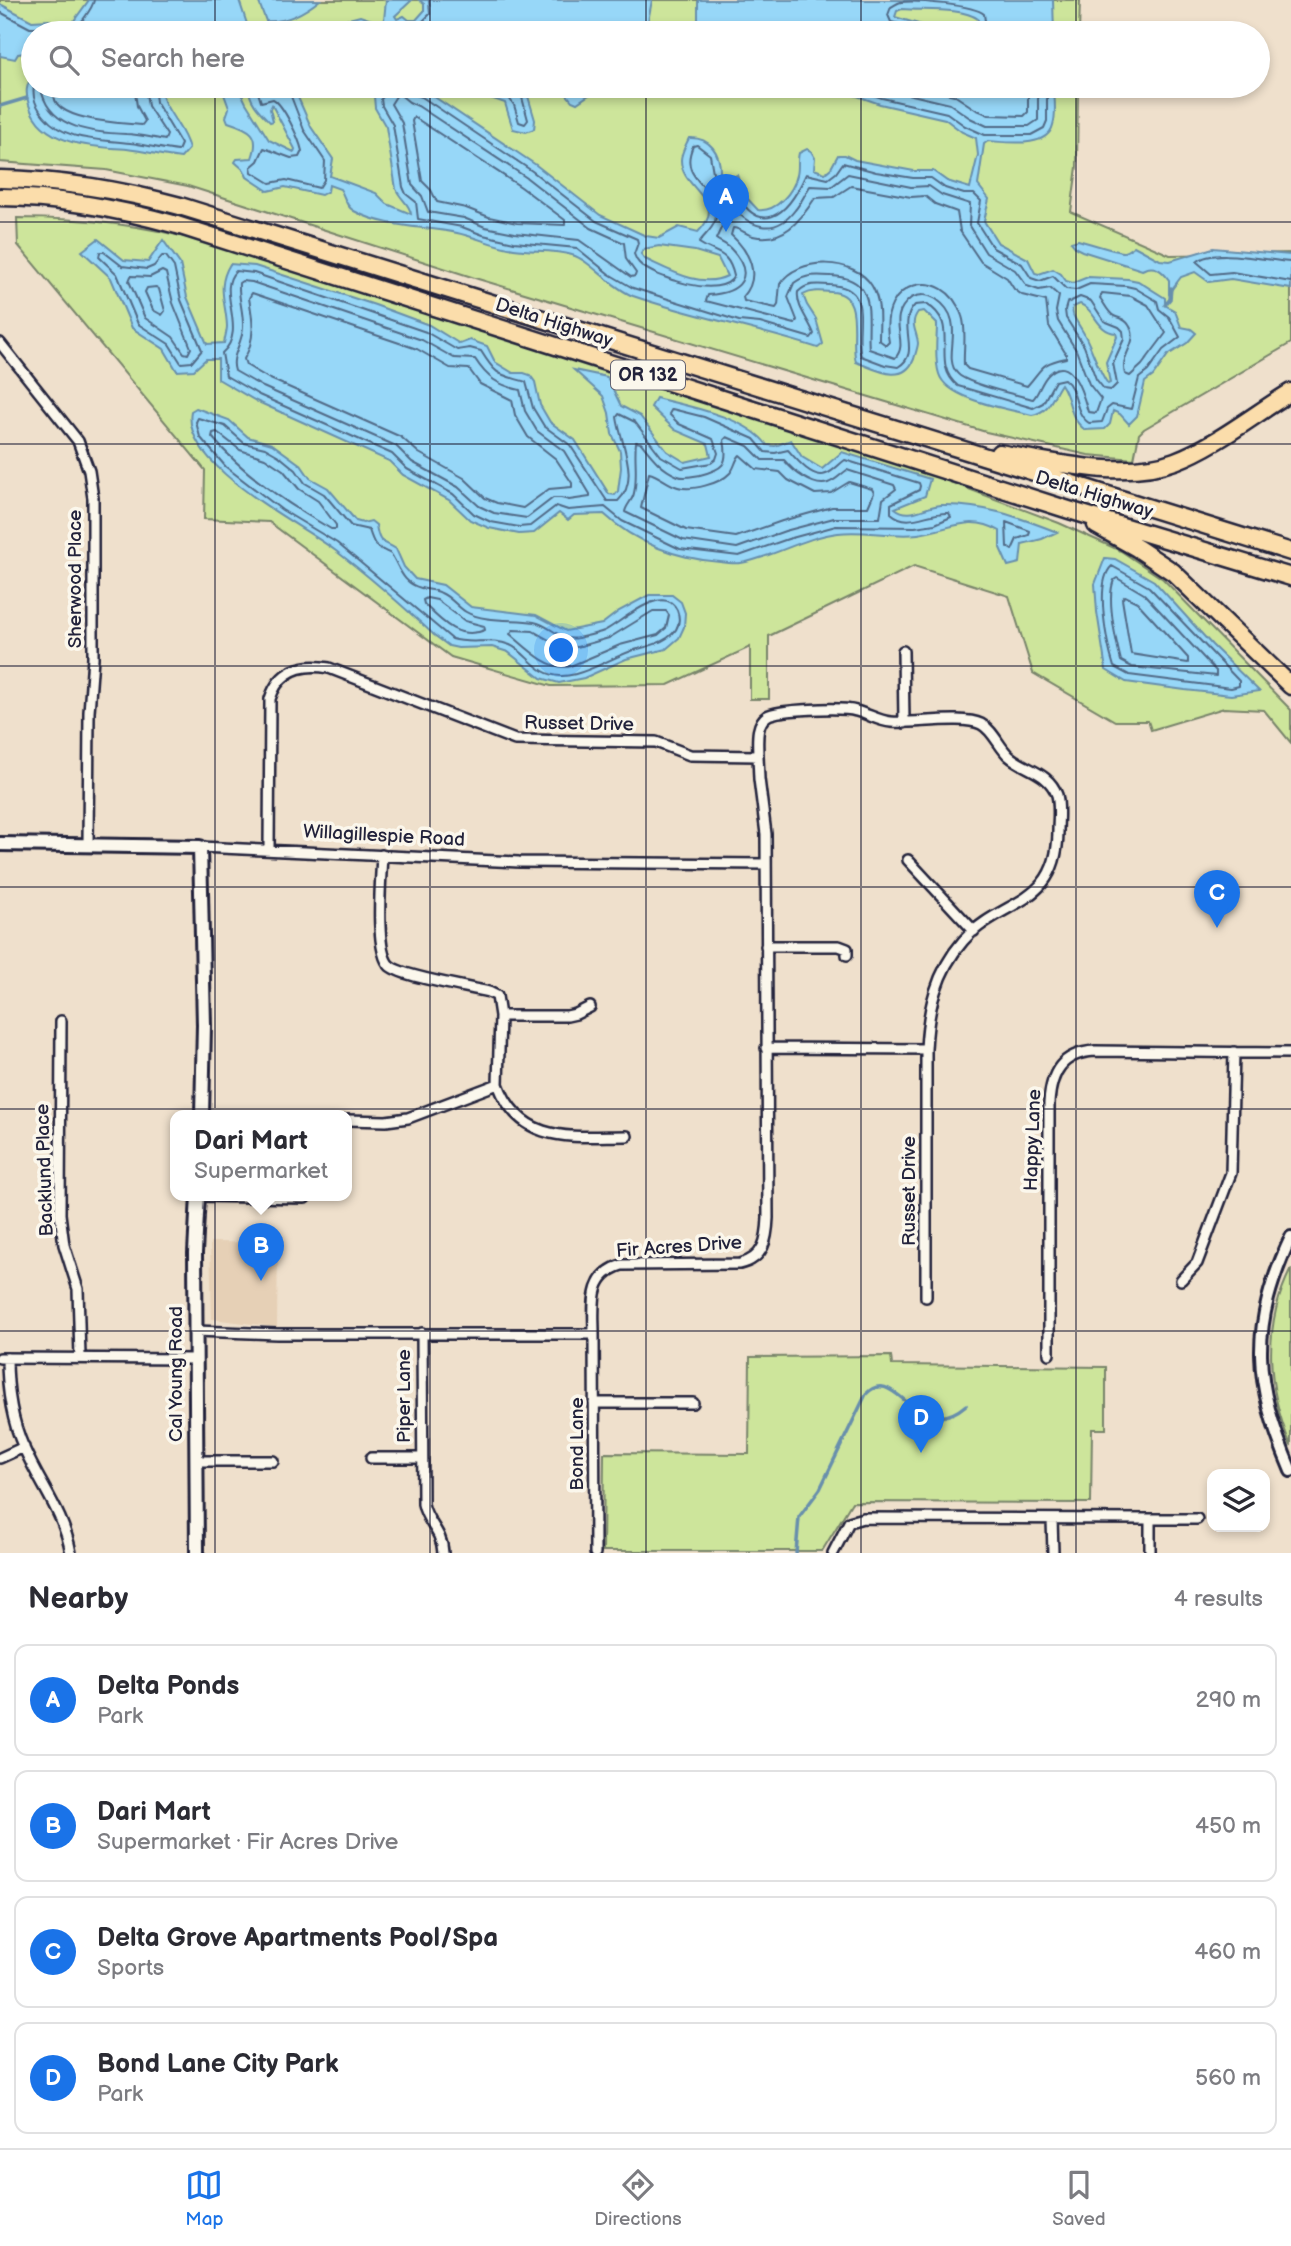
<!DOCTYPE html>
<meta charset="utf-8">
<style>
body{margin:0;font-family:"Balsamiq Sans",sans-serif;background:#f2f2f3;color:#2b2b33}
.controls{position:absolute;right:21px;bottom:21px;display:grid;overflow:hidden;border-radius:14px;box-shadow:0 4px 10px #0003}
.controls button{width:63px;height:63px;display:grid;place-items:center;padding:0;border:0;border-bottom:2px solid #e1e1e2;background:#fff;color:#2b2b33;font:35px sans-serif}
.you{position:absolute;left:562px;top:651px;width:24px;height:24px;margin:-18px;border:5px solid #fff;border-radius:50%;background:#1a73e8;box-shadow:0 0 0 10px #1a73e833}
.badge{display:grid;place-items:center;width:46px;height:46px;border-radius:50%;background:#1a73e8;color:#fff;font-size:23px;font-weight:700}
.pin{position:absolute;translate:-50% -58px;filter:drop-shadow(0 2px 4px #0008)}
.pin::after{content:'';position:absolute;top:37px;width:24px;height:21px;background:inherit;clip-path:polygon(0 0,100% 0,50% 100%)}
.popup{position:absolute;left:170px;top:1110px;width:182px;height:91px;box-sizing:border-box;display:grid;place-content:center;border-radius:14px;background:#fff;filter:drop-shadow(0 2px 5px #0005);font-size:23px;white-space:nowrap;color:#7c7c81}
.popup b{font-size:26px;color:#2b2b33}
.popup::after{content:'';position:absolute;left:50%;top:100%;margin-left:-14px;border:14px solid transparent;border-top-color:#fff}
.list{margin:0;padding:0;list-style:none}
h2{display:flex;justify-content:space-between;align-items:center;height:91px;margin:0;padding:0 28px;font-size:30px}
h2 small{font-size:23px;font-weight:400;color:#7c7c81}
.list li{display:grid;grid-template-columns:46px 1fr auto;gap:21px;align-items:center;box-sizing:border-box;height:112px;margin:0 14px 14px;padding:0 14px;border:2px solid #e1e1e2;border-radius:14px}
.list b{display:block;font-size:26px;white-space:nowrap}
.list p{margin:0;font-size:23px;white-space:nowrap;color:#7c7c81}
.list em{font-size:23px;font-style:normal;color:#7c7c81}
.icon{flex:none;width:38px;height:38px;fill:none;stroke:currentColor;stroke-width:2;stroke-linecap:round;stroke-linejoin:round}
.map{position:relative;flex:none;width:1291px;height:1553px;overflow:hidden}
.search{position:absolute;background:#fff;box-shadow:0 4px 10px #0003;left:21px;right:21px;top:21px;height:77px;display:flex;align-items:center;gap:18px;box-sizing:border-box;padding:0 24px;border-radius:38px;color:#7c7c81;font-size:26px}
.sheet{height:595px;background:#fff}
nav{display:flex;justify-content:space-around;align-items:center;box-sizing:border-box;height:98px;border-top:2px solid #e1e1e2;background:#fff;font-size:19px;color:#7c7c81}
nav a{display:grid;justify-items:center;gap:4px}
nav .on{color:#1a73e8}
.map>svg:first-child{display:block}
</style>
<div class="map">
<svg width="1291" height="1553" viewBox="0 0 1291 1553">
<rect width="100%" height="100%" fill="#efe0cc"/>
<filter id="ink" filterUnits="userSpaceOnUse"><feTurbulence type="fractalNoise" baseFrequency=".0143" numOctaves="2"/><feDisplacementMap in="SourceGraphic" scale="14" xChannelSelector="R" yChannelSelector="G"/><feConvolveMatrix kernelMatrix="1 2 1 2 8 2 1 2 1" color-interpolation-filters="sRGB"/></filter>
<g filter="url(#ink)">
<path fill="#e6d0b6" d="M210,1242L278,1243L277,1327L212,1319Z"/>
<path fill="#cde59b" stroke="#78846b" stroke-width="2" d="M0,0H1080L1079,33H33V86H1078L1077,167L1071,212L1170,255L1291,253V343L1144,429L1139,434L1134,459L1088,455L986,432L478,279L188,186L106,170L0,162Z
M17,218C82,218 142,224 204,242L880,458L937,477L1059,523L1121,551L1163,579L1291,710V743L1264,710L1224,708L1151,730L1148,721H1115L1033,673L1009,596L914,566L769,636V699H750V647L668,685L551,686L451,657L269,522L204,519L205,470L18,245Z
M1291,1269V1446C1267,1389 1262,1325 1291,1269Z
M891,1356L892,1365L1106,1367V1429H1092L1091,1503L852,1502L822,1551H603L604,1453L749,1454L750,1357Z"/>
<path fill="#97d7f8" stroke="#688fac" stroke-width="2" fill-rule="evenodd" d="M89,0H239L250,33H33V52L18,54L15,59L0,56V4L32,21L49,20L70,26Z
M258,0H320C305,12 286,23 266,21Z
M386,0H412L395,16L397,19L404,16L409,20H416L424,11V4L419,0H652L647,27L636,33H333L337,22L360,16L381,23L384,20Z
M698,0H1053L1054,33H701L698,19ZM902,9C923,11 962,7 978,19L977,22L954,25L948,30C937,23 935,28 925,26C915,23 905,20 895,17L897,11Z
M33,75V86H160C162,109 184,126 189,149L181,158C163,156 144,151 127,149C92,147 41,145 29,105C25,92 26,85 33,75Z
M221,86H238L246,103L269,140L294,152L295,149L272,105L270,109L273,121L270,122C260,112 248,101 249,86H293L311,127L333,159L330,176L376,193L387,204L411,214C410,204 400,199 396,189L386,127L375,108L374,96L384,86L424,90L536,165L600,215L646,236L659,238L679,227L698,232C730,201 681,190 681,160C681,153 686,145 689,138C710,137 721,153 720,174L726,179L737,175L745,196L758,210C776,212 793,193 797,175C799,168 797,160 799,153L807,149L811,151L815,158L814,169L825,173L831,168L838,155H845L855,160L914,171H933L947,181L970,188L978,155L976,138L962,132L945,119L880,104L843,91L835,86H1054C1054,98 1057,113 1053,125C1047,149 1007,142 988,141L984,144L978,185L989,199L984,221L998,243L1028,259L1035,273L1039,274L1053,269L1061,274L1066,281L1073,283L1088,277L1128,279L1138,281L1165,298V305L1175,311L1181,327L1191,329L1196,333L1187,343L1168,355L1153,376L1145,382L1137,416L1129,424L1120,414L1113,411L1110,424L1105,429L1085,430C1067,416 1073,402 1061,384C1052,397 1050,412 1032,415C1008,409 947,400 939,374C934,359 937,339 937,324L924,311L918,312C909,324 917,331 918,343C918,347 915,355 914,359C903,386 875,369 856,362C849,338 866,293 831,292C821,291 812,290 803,295L807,305L816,319L823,344L818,348C757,328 694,317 633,296C610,287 590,260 572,255C554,249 533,252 514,249C494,246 476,237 457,233C424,226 385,228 354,211C345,206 345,196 340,189L329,185L328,191L321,195L285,187L268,191L247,177L244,170L235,162L237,159L252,158C261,134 250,129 228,122L226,117L229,108ZM659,246L695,251L718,258L727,276C701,289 669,270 645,259L641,254L644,249ZM1080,304C1096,310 1096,331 1116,333L1117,337L1106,362L1110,383L1108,384C1096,367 1092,345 1080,327C1076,320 1071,315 1073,307Z
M464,86H525L535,120L534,129L526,132L513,129L505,103L471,91Z
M560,86H602L577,103L572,101Z
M98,239L124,260L148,262L163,240L180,264L187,297L207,344L224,343C225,337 227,331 227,326C226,302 216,287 230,264L255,266L375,305L429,325L460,344L470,340L487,346L495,362L513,373H524L530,375L535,382L540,405L550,422L575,440L609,494L615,495L618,491L621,468L620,451L612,434L609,413L603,396L574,370L607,377L621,406L640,416L667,451L685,462L711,456L708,444L675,430L651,407L656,398C688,406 747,417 767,445L775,446L791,440L802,457L822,469L842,452L930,479L925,496L895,508C910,520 924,506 941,505C983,504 1019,517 1057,532L1042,539L1022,544L1020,563L1008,566L1000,548V531C969,513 950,530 918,534C892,537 865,530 838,533C804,537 774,557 741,563C735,564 727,563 720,562C678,559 635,543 604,514L574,515L568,520L559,513L534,533L519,534L489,528L470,520L449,500L403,475L389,461L256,401L218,379V359H206L194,370L177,371L164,349L132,328L111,278L82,251Z
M1078,240C1086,242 1120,253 1124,252C1128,251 1131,248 1134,246L1160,260L1170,261L1213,248L1291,255V289L1231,279L1209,282L1195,272L1181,277L1169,293V280C1162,270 1154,264 1142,270L1082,251L1076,248L1071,242Z
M196,408L229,420L248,437L272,444L301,465L310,478L328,488L356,521L363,523L371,521L376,525C379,545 382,540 396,549L404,567L415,579L443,585L471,607L536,615L566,631L602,624L619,611L649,595H672L681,602L685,613L684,627L679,638L666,649L626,659L584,678L559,683L541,678L508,652L492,647L458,648L449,646L434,635C403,606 370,577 336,551C298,522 181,466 191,411Z
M1105,558L1115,559L1154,581L1212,645L1259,691L1231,695L1185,690L1126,682L1106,670L1097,612L1095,584Z"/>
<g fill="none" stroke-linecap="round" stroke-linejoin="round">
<path stroke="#516a87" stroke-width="2" d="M0,12L30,28H49L70,33C77,29 93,8 94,0
M340,33L343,28L360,23L380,30L391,24L417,27L430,14L429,0
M925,33L915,28L891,22L888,15L891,7C895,5 897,3 901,2C915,0 974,5 984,14L985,21L980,28L956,33
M34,86C32,98 36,106 44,116C65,142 100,139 130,143C146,145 162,149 178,151L181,144L156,102L154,86
M45,86L42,93C52,129 94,133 126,134C139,134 152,138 165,140L167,135L148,106L145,86
M57,86C38,121 124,123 142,125L145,121L137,106L134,86
M256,86L261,102L273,99C283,104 299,138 302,151L299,157L291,158L264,148L258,161L251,167L252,172L270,183L286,180L319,188L324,180L325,161L304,130L287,86
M388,86V91L381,99L382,106L393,125L403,187L406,194L416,202L418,219L462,227L483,235L514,242L577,248L609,274L633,288L739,321L760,323L811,338L814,334C809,320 796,307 798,292C807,283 817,284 830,285C875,287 854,327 861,356L885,365L898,367C923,353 895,325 915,305L926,304C963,324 928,362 958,386L1033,408L1043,403L1055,381L1064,379C1079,390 1073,413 1089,423L1102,422L1107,409L1112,405L1131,409L1139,378L1148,371L1163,350L1180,337L1169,317L1159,309L1157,301L1135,288L1126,286L1090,284L1076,290L1066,289L1053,276L1040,281L1031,278L1022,264L993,248L977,223L981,201L974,194H964L945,188L931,178H913L876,172L843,163L836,173L828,179L806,174C787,217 759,240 732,186L723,185L714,178L710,155L697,145L693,146C676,183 724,186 715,221C712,230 703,236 699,243C717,255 728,250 734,276C723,300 653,278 639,263C636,260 635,257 634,254L638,243L637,239L596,221L532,171L422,97L413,94L410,86
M475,86L509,98L514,105L519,122L525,124L528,120L519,86
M848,86L882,98L947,113L965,126L985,135H1031L1044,128L1047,121V86
M874,86L950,104L970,118L987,126H1029L1038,120V86
M916,86L954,95L975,109L989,115L1024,116L1028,112V86
M398,93L409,102L418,106L527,178L591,228L624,243L626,259L636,273L635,276L631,277L579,240L515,233L485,227L464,218L428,212L422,196L412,185L402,123L391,104Z
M414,117L521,187L565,220V225L517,223L489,217L466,208L437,202L431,190L422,181L412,121Z
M848,174L911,187L929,186L942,195L970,204L969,226L986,253L1015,270L1027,286L1039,290L1050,288L1059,296L1056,311L1058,321L1076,350L1089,384L1101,399L1096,413L1088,412C1084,398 1072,350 1048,375C1041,382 1039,393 1033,399C1018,395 965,384 957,373C941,355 969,321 936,299C927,294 920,294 911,298C884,319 911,342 895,358L869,349C866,318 880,278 831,276C817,275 806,274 794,283L788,297L797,320L795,324L706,301L708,295C741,293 757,276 730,248C726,244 720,242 716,239L723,224L726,203H730C747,227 774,238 795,210C801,203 805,194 810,186L831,187Z
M851,186L911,197L925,196L935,204L957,212L960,231L981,262L1007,278L1014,289L1022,295L1046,301L1049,326L1066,354V358C1039,364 1044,367 1027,386L968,369L964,365C963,349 967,330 962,316C945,263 876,279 889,342L886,345L879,340C879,321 882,304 872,286C855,257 797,256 780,284L778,305L776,308L744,301L743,297C762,276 749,251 731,235L733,228C740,228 745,234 753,236C783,243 800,221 815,198L834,197Z
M100,252H104L122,266L147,269L154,266L162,256H166L174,267L181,300L202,350L192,362L181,363L169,344L138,324L117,274L99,257Z
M1291,262C1268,261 1213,247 1197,262L1211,274L1232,272L1291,282
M162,271L166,273L173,303L191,348L188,354L184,353L173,337L145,318L129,281L131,276L150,277Z
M236,271L254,273L426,332L457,350L470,348L481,351C497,377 499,374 526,382L533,408L544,426L570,445L607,501H618C641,480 620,441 617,417L619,414L635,422L661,456L682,468L711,463L716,459L718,453L713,439L679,424L669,414L672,409L704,417L754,439L765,452L775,453L788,450C795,458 813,480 826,474C833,472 839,464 845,460L919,483L920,486L919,490L891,504V513C909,529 928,511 949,513L951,517L935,524L915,527L836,526L788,539L739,556L680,549L622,521L605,507L568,510L556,506L530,526L519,527L491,522L474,514L453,494L407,469L392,454L259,395L226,376L222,353C249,330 215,290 236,271Z
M242,281L252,282L422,340L454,358L475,359C487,378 498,385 520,390L525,411L537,431L564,451L590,494V497L569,500L561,498H553L527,518L494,513L479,506L458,487L412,462L396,446L263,387L235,371C230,356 242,345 243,328C244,313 238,299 239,283Z
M156,287L159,289L165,311L162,315L153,310L145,292L147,288Z
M252,293L417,349L450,368L469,369L480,384L512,400L515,415L528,437L556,459L572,483V487L549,489L523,508L497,503L485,498L464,478L419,453L401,437L268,378L246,365L244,359C256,339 253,320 249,298Z
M1102,293L1131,296L1148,305L1166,333L1142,365L1130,376L1125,374C1119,354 1141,342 1129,325C1125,318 1120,319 1114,316C1108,313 1104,303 1100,298Z
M1080,297L1091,301L1104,321L1119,327L1123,331L1124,339L1113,363L1117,384L1111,390L1104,389L1096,379L1084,346L1066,318L1065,310L1067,303Z
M198,418L225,426L244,443L265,448L279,456L296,470L305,483L324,494L351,526L369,530C375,548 375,546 391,554C400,568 402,583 421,588C428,590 435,589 441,593C451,597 457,607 466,612C483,622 515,619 534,622C551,625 560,642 578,638C586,636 596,634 604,631C618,625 664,581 677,610C687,636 655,645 638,649C609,656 572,688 543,671C531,664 522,650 510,645C491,637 471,645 452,639L337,543L282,510L226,467L200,437L196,422Z
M217,432L240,450L265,458L283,470L299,489L318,501L336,525V529H331C290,506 242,473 212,437L213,433Z
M727,437L748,446L762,460H784C793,471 813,488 828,483C835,481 841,474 847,470L894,485L896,489L883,499L880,518H834L785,531L737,548L683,540L625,512C626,505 633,500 634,493C638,476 634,458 636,442L641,443C652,457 661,469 678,476C685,479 692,476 700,475C723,469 729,465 724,440Z
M740,455L756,469L780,472L788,480L815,494L831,493L849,482L872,489L874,493L868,507H832L782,521L736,537L686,530L641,508L649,473C659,475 667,484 678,487C691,491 720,484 730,473C735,468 735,460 740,455Z
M1006,522L1030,531L1029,535L1017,539L1012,550L1007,547Z
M1112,566L1149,587L1239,681V686L1231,688L1129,675L1114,667C1107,645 1094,582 1112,566Z
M1117,578L1144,594L1216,671V676L1132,667L1121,661C1116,641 1106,598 1114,580Z
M1125,596L1137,602L1188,658V663L1131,654L1122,599Z
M427,598L437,600L465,621L484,626L485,630C459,641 441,621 424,604L423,600Z
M653,611H666L669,615L666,628L658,635L620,645L568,667C546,669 526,647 510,634L513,630L533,631L560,646L577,647L609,638Z"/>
<path stroke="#688fac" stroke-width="3.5" d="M0,106L27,98
M1165,305L1170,299L1171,288
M796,1553L799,1517L820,1489L866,1394C895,1362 917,1447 966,1405"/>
<defs>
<path id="minor" d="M0,343L78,441L89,471L93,498V658L89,712L88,845
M903,651L904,723
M200,847L519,862L766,864
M269,850L270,699C279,670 302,663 329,668L515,740L656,742L690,755L758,756C758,743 755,724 767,716C778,709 843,707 856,711C868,714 879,721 891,722C914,724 963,715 981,724C993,730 999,747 1009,756C1025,770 1049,772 1057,795C1060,807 1058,820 1058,832C1057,907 1003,897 963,941C936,972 928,1009 926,1049V1297
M382,855C381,878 374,952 390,966C403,977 469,987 489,992L497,996L500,1016L498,1084
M908,860L974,931
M766,946H839L847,949V955
M500,1016H567L576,1014L590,1007
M61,1021L60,1214L64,1245L78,1289L80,1357
M766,1048L926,1049
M347,1120L386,1121L408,1118L498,1084C521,1146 574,1136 627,1136
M198,1196L305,1198
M1181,1280L1197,1263L1231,1173L1234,1052
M195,1331L277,1334H594
M422,1333L423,1504C427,1524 442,1530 443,1553
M1049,1354V1103C1051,1072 1062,1053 1095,1051L1291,1053
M0,1358L196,1359
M7,1358C7,1390 11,1419 24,1448C40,1485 64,1513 71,1553
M594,1403H693
M0,1458L24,1447
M371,1458H422
M196,1461H273
M1052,1519L1053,1553
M1150,1519H1197
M595,1553L594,1334C594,1306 588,1275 622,1265L740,1264C764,1258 767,1240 768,1218L766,834L759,779L758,756
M833,1553L849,1522L863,1518L1150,1519V1553"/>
<path id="tertiary" d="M1291,1237C1249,1327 1253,1381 1291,1471"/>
<path id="secondary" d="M0,844L200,847L204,1025L202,1115
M197,1553L195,1253L198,1195"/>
<path id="motorway" d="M0,179C62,180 121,190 180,206L1291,552
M0,197C60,197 119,209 177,225L1069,510L1291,577
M999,453C1052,462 1124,480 1175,461C1217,445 1253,415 1291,392
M1096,525L1137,548L1173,572L1291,686"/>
</defs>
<use href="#minor" stroke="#22223b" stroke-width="14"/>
<use href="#tertiary" stroke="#22223b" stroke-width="16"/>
<use href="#secondary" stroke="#22223b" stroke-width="18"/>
<use href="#motorway" stroke="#22223b" stroke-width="21"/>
<use href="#minor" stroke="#fbf7ec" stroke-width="9"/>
<use href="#tertiary" stroke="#fbf7ec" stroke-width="10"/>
<use href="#secondary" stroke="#fbf7ec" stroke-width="12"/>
<use href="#motorway" stroke="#fbddab" stroke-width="16"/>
</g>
</g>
<path fill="none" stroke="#22223b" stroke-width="2" stroke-opacity="0.55" d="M215,0V33M430,0V33M646,0V33M861,0V33M1076,0V33M215,86V1553M430,86V1553M646,86V1553M861,86V1553M1076,86V1553M0,222H1291M0,444H1291M0,666H1291M0,887H1291M0,1109H1291M0,1331H1291"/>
<g text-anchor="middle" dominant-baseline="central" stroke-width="7" stroke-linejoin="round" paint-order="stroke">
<rect fill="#fbf7ec" stroke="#636270" stroke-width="2" x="611" y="360.5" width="74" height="29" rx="5"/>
<g font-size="18" font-weight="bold" fill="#22223b">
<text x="648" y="375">OR 132</text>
</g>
<g font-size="19" fill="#22223b" stroke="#fbf7ec">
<text transform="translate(554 323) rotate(18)">Delta Highway</text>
<text transform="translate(1094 495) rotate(17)">Delta Highway</text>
<text transform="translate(75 579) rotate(-90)">Sherwood Place</text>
<text transform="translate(579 724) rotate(1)">Russet Drive</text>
<text transform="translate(384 836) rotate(3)">Willagillespie Road</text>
<text transform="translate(1033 1140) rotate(-88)">Happy Lane</text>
<text transform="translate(45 1170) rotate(-92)">Backlund Place</text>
<text transform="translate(909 1191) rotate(-90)">Russet Drive</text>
<text transform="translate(679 1247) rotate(-4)">Fir Acres Drive</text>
<text transform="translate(176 1374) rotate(-90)">Cal Young Road</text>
<text transform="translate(404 1396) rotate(-90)">Piper Lane</text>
<text transform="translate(577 1444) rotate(-90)">Bond Lane</text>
</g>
</g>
</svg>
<div class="controls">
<button><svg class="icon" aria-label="layers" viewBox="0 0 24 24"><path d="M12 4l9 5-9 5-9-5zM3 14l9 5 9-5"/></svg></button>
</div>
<div class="you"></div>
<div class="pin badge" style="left:726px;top:232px">A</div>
<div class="pin badge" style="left:261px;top:1281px">B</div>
<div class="popup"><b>Dari Mart</b>Supermarket</div>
<div class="pin badge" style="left:1217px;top:928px">C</div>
<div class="pin badge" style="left:921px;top:1453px">D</div>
<div class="search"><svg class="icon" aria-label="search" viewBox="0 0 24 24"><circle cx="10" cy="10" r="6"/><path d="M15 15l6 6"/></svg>Search here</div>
</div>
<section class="sheet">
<h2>Nearby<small>4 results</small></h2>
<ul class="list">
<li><span class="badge">A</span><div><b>Delta Ponds</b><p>Park</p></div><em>290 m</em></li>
<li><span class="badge">B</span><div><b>Dari Mart</b><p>Supermarket · Fir Acres Drive</p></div><em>450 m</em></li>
<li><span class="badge">C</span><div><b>Delta Grove Apartments Pool/Spa</b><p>Sports</p></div><em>460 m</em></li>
<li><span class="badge">D</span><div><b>Bond Lane City Park</b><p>Park</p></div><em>560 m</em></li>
</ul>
</section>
<nav>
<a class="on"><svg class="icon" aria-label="map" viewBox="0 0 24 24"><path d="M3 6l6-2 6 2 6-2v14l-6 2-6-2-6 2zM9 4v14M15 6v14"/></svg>Map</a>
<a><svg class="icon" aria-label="directions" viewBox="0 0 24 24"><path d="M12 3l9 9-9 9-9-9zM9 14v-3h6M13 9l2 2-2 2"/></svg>Directions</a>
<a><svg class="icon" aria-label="saved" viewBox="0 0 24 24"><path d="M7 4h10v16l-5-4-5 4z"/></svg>Saved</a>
</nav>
